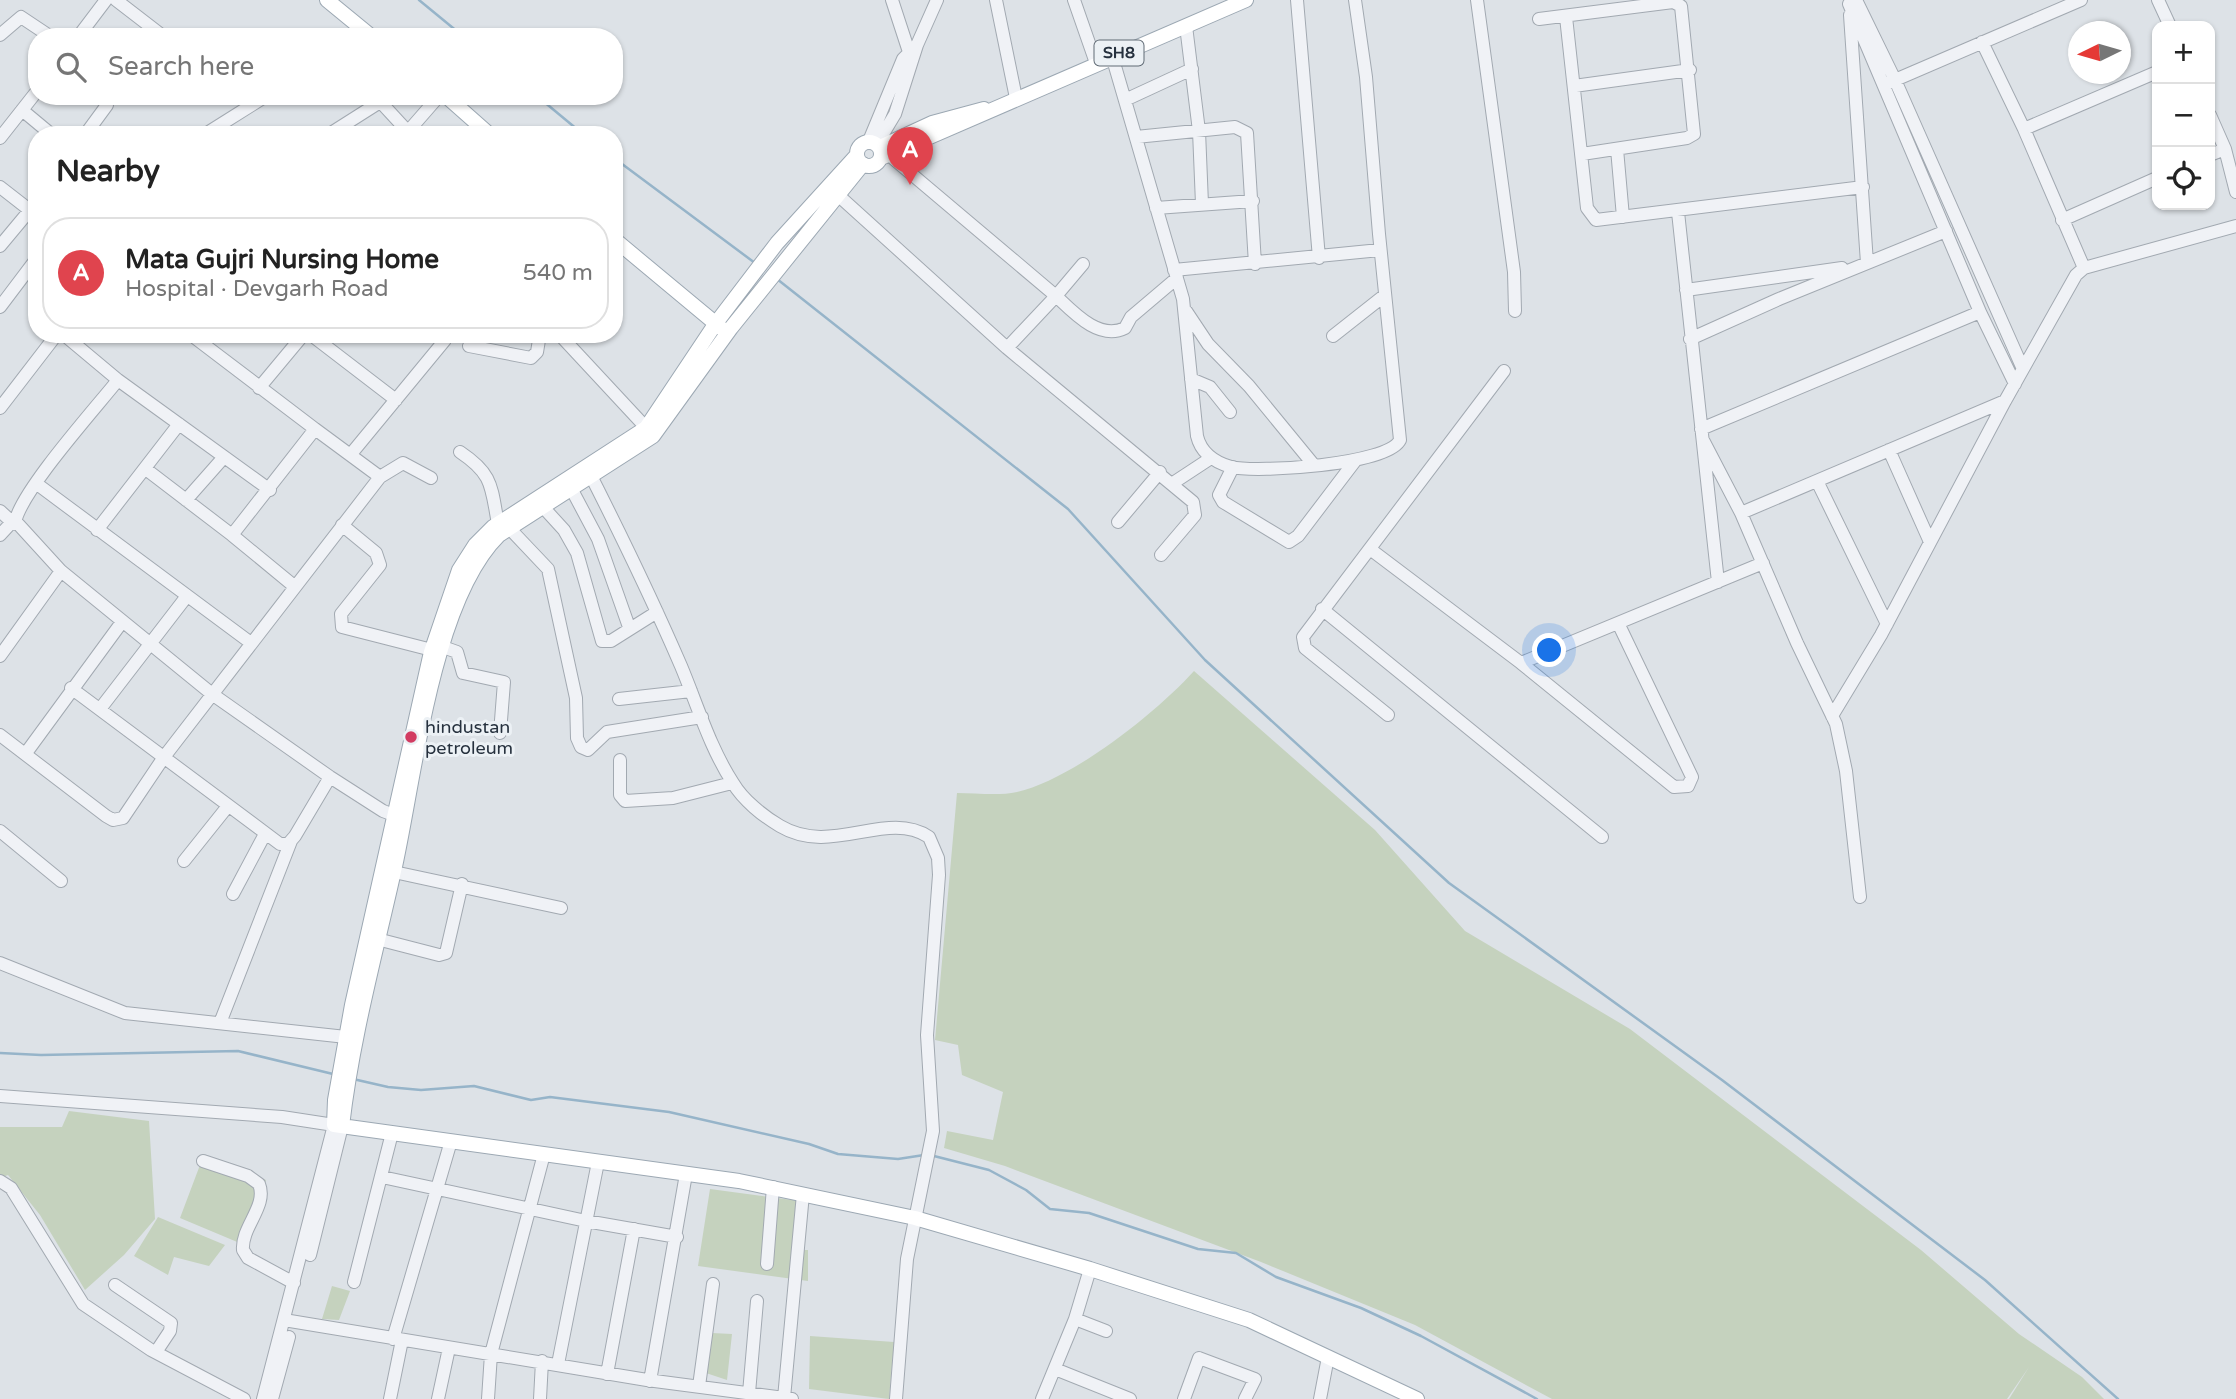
<!DOCTYPE html>
<meta charset="utf-8">
<style>
body{margin:0;font-family:"Varela Round",sans-serif;background:#f6f6f6;color:#222}
.controls{position:absolute;right:21px;top:21px;display:grid;overflow:hidden;border-radius:14px;box-shadow:0 2px 5px #0004}
.controls button{width:63px;height:63px;display:grid;place-items:center;padding:0;border:0;border-bottom:2px solid #e0e0e0;background:#fff;color:#222;font:35px sans-serif}
.compass{position:absolute;left:2068px;top:21px;width:63px;height:63px;border-radius:50%;background:#fff;box-shadow:0 2px 5px #0004;rotate:265deg}
.you{position:absolute;left:1550px;top:651px;width:24px;height:24px;margin:-18px;border:5px solid #fff;border-radius:50%;background:#1a73e8;box-shadow:0 0 0 10px #1a73e833}
.badge{display:grid;place-items:center;width:46px;height:46px;border-radius:50%;background:#db2777;color:#fff;font-size:23px;font-weight:700}
.pin{position:absolute;translate:-50% -58px;filter:drop-shadow(0 2px 4px #0008)}
.pin::after{content:'';position:absolute;top:37px;width:24px;height:21px;background:inherit;clip-path:polygon(0 0,100% 0,50% 100%)}
.list{margin:0;padding:0;list-style:none}
h2{display:flex;justify-content:space-between;align-items:center;height:91px;margin:0;padding:0 28px;font-size:30px}
h2 small{font-size:23px;font-weight:400;color:#767676}
.list li{display:grid;grid-template-columns:46px 1fr auto;gap:21px;align-items:center;box-sizing:border-box;height:112px;margin:0 14px 14px;padding:0 14px;border:2px solid #e0e0e0;border-radius:28px}
.list b{display:block;font-size:26px;white-space:nowrap}
.list p{margin:0;font-size:23px;white-space:nowrap;color:#767676}
.list em{font-size:23px;font-style:normal;color:#767676}
.icon{flex:none;width:38px;height:38px;fill:none;stroke:currentColor;stroke-width:2;stroke-linecap:round;stroke-linejoin:round}
.map{position:relative;flex:none;width:2236px;height:1399px;overflow:hidden}
.search{position:absolute;background:#fff;box-shadow:0 2px 5px #0004;left:28px;top:28px;width:595px;height:77px;display:flex;align-items:center;gap:18px;box-sizing:border-box;padding:0 24px;border-radius:28px;color:#767676;font-size:26px}
.panel{position:absolute;background:#fff;box-shadow:0 2px 5px #0004;left:28px;top:126px;width:595px;height:217px;border-radius:28px}
.map>svg:first-child{display:block}
</style>
<div class="map">
<svg width="2236" height="1399" viewBox="0 0 2236 1399">
<rect width="100%" height="100%" fill="#dde2e7"/>
<path fill="#c5d2be" d="M1194,671L1375,830L1465,931L1630,1029L1921,1250L2019,1334L2082,1377L2104,1399H2009L2029,1367L2007,1399H1552L1415,1325L1261,1262L1005,1166L944,1148L947,1131L993,1140L1003,1092L962,1075L958,1045L935,1040L957,793C976,793 999,796 1017,792C1073,779 1156,713 1194,671Z
M69,1111L149,1121L155,1219L124,1255L85,1290L40,1215L8,1175L0,1178V1127H62Z
M203,1157L266,1180L242,1244L180,1218Z
M710,1189L800,1201L796,1250H808V1281L698,1266Z
M158,1217L225,1245L209,1266L174,1257L168,1275L134,1256Z
M332,1286L350,1291L339,1320L322,1319Z
M712,1333L732,1334L727,1380L706,1373Z
M810,1336L894,1342L889,1399L809,1389Z"/>
<g fill="none" stroke-linecap="round" stroke-linejoin="round">
<path stroke="#96b4c9" stroke-width="2.5" d="M419,0L464,37
M537,96L584,135
M614,158L755,263
M777,279L1068,509L1205,660L1449,883L1722,1080L1985,1280L2118,1399
M0,1053L41,1055L238,1051L333,1074
M353,1079L388,1087L421,1090L474,1086L531,1100L550,1097L669,1112L809,1144L838,1154L898,1159L924,1155
M934,1156L989,1170L1026,1190L1050,1209L1089,1213L1198,1249L1236,1253L1276,1277L1361,1308L1421,1336L1537,1399"/>
<defs>
<path id="minor" d="M116,0L164,37
M892,0L909,52
M996,0L1016,98
M1074,0L1096,63
M1297,0L1319,258
M1477,0L1514,272L1515,311
M1856,0L1895,80L2023,369
M2158,0L2170,26
M1849,4L1980,312L2015,384
M1850,15L1867,263
M1566,17L1587,208L1596,220L1863,187
M1539,19L1673,2L1681,6L1694,134L1687,138L1582,154
M1186,26L1199,131L1202,204
M0,35L21,17L51,37
M78,37L106,0
M1982,42L2024,129L2084,268
M1112,56L1183,299L1197,436C1201,453 1214,462 1231,467C1257,473 1388,465 1400,440L1379,234L1366,77L1355,0
M1888,83L2081,0
M1574,86L1690,70
M375,96L411,135
M1125,100L1192,69
M22,110L52,135
M2210,115L2225,149L2236,192
M2024,129L2157,72
M85,135L107,105
M204,135L266,96
M328,135L380,102
M405,135L439,96
M1136,137L1235,127L1247,133L1255,264
M0,138L37,91
M869,141L903,59L917,45
M877,144L895,114L917,45L937,0
M1617,149L1623,217
M889,155L1056,296L1007,348
M2210,155L2225,149
M0,187L36,215
M839,196L1007,348L1193,502L1195,515L1161,555
M1156,208L1253,201
M1678,212L1718,582
M2062,220L2157,178
M0,246L30,210
M1083,264L1056,296C1073,312 1099,341 1125,328L1131,317L1177,278
M1174,270L1380,250
M1686,290L1842,268
M0,307L37,258
M1186,311L1208,344L1249,386L1313,464
M190,334L315,429L232,535L294,586
M310,334L396,400
M559,334L652,434
M1333,336L1385,295
M1690,339L1779,299L1946,231
M469,346L531,358L537,352L540,334
M1191,379L1210,387L1230,412
M118,380L270,490
M259,388L304,334
M0,408L57,334
M315,429L380,477
M1701,429L1980,312
M1703,440L1741,513L1797,643L1836,724L1846,771L1860,897
M1889,450L1930,542
M460,452C493,474 491,486 498,524
M351,454L445,340
M1233,467L1219,495L1223,502L1289,542L1298,536L1355,461
M587,468C620,533 652,599 681,666C697,704 710,748 733,783C743,800 763,816 780,826C832,857 886,809 929,837L938,858L939,875L927,1035L933,1131L907,1259L896,1399
M147,470L232,535
M1817,481L1887,624
M1173,483L1211,458
M37,484L251,643
M572,490L598,539L629,627
M186,500L224,457
M543,507L564,530L577,553L602,641H611L657,612
M0,511L12,522
M1741,513L2005,401
M15,522C22,490 94,410 118,380L63,334
M1118,522L1160,472
M342,525L376,553L380,565L341,614L342,627L432,650
M510,529L548,569L576,698L577,738L581,747L588,750L607,732L702,717
M97,530L179,424
M0,535L12,522L19,525L61,571L212,694L330,777L383,811L402,818
M1370,549L1521,663L1674,787L1688,786L1692,777L1619,625
M1322,609L1602,837
M443,647L457,652L463,673L504,682L500,733
M0,656L61,571
M1521,663L1763,563
M71,688L280,844H288L295,836L330,777
M619,699L691,691
M100,709L187,596
M1388,715L1305,648L1303,637L1504,371
M1832,716L1881,635L2005,401L2076,275L2084,268L2236,226
M0,735L106,816L113,820L123,818L164,757L380,477L403,463L431,478
M26,753L122,622
M620,760V795L625,801L673,798L732,783
M0,831L61,881
M184,861L228,806
M394,872L561,908
M233,894L265,834
M377,939L439,955L446,953L462,884
M0,963L125,1013L346,1037
M220,1023L291,841
M0,1096L282,1117L334,1125L263,1399
M203,1161L248,1176L259,1184C268,1206 241,1227 243,1250L248,1258L294,1283
M382,1177L586,1221L677,1237
M0,1181L11,1188L83,1304L151,1350L244,1399
M310,1255L342,1126
M767,1264L773,1187
M354,1282L392,1133
M115,1285L171,1323L170,1331L156,1352
M1075,1319L1106,1331
M284,1320L647,1380L792,1399
M393,1339L451,1141
M558,1364L598,1162
M1055,1369L1130,1399
M607,1374L634,1229
M650,1381L686,1174
M699,1386L713,1284
M749,1393L757,1301
M784,1398L803,1194
M272,1399L289,1337
M390,1399L402,1340
M438,1399L449,1348
M488,1399L491,1354L544,1154
M540,1399L542,1361
M1042,1399L1075,1319L1090,1269
M1184,1399L1199,1358L1255,1379L1245,1399
M1320,1399L1328,1357"/>
<path id="major" d="M327,0L372,37
M446,96L490,135
M857 154a12 12 0 1 1 24 0a12 12 0 1 1-24 0Z
M880,147L932,123L984,109
M857,155L777,243L716,323L646,428L493,527L475,545L459,570L431,652L352,1005L335,1100L334,1125L739,1181L915,1218L1090,1269L1249,1320L1417,1399
M881,158L1246,0
M614,239L721,328
M342,1126C352,1039 375,956 394,871C415,778 432,601 499,535L653,436L731,328L863,164"/>
</defs>
<use href="#minor" stroke="#a2a9b1" stroke-width="14"/>
<use href="#major" stroke="#9ca8b3" stroke-width="16"/>
<use href="#minor" stroke="#f0f2f6" stroke-width="12"/>
<use href="#major" stroke="#fff" stroke-width="14"/>
</g>
<circle fill="#d23c62" stroke="#ecf1f5" stroke-width="2.5" cx="411" cy="737" r="7"/>
<g text-anchor="middle" dominant-baseline="central" stroke-width="6" stroke-linejoin="round" paint-order="stroke">
<rect fill="#ecf1f5" stroke="#616b75" stroke-width="2" x="1094.5" y="40.5" width="49" height="25" rx="5"/>
<g font-size="16" font-weight="bold" fill="#26313e">
<text x="1119" y="53">SH8</text>
</g>
<g font-size="18" fill="#26313e" stroke="#ecf1f5" text-anchor="start">
<text x="425" y="727">hindustan<tspan x="425" dy="21">petroleum</tspan></text>
</g>
</g>
</svg>
<div class="controls">
<button>+</button>
<button>−</button>
<button><svg class="icon" aria-label="locate" viewBox="0 0 24 24"><circle cx="12" cy="12" r="6"/><path d="M12 2v4M12 18v4M2 12h4M18 12h4"/></svg></button>
</div>
<svg class="compass" viewBox="-18 -18 36 36"><path d="M0-13l5 13h-10z" fill="#e53935"/><path d="M0 13l5-13h-10z" fill="#767676"/></svg>
<div class="you"></div>
<div class="pin badge" style="left:910px;top:185px;background:#e0444e">A</div>
<div class="search"><svg class="icon" aria-label="search" viewBox="0 0 24 24"><circle cx="10" cy="10" r="6"/><path d="M15 15l6 6"/></svg>Search here</div>
<section class="panel">
<h2>Nearby<small></small></h2>
<ul class="list">
<li><span class="badge" style="background:#e0444e">A</span><div><b>Mata Gujri Nursing Home</b><p>Hospital · Devgarh Road</p></div><em>540 m</em></li>
</ul>
</section>
</div>
